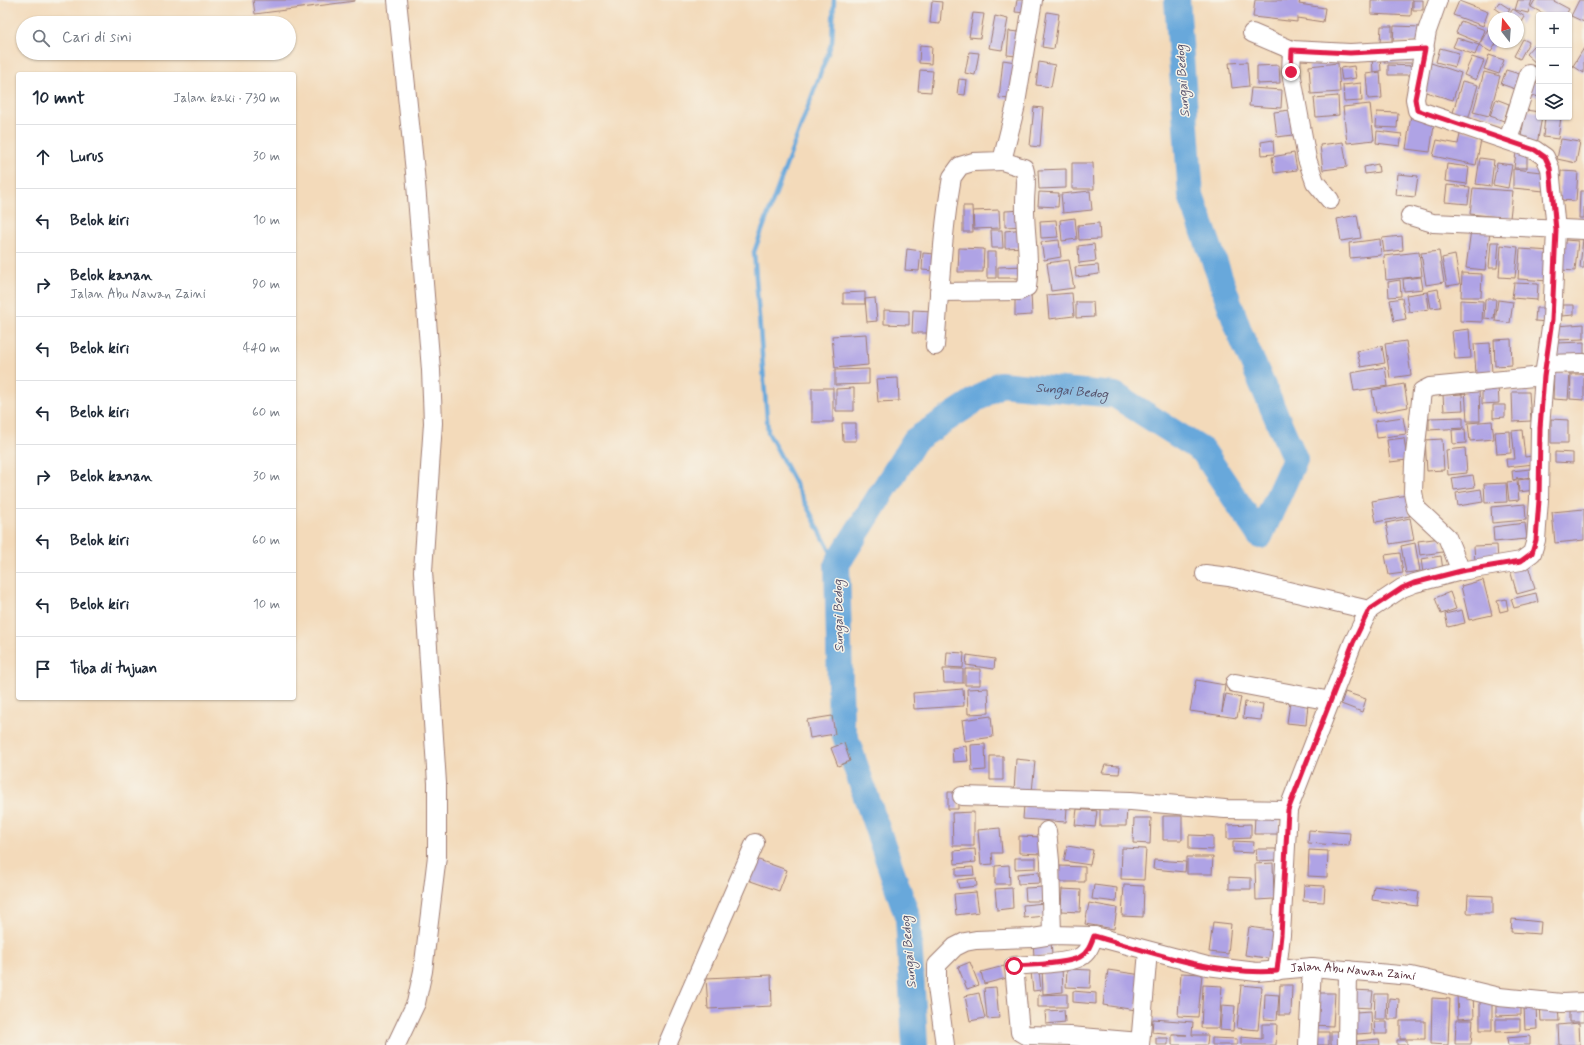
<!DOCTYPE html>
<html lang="id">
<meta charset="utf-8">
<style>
body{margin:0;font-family:Mynerve,sans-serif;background:#f6f6f7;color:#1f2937}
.controls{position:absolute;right:12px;top:12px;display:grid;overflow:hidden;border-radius:4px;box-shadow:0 1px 3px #0004}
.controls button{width:36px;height:36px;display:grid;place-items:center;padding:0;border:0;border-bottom:1px solid #e0e1e3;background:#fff;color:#1f2937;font:20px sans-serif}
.compass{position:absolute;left:1488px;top:12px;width:36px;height:36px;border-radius:50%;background:#fff;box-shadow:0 1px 3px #0004;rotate:343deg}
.stop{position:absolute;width:12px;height:12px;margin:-9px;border:3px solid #e11d48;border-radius:50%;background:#fff}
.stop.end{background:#e11d48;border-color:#fff;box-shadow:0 1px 4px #0008}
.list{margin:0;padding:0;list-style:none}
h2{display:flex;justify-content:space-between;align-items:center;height:52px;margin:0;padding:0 16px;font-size:17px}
h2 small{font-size:13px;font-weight:400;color:#747a83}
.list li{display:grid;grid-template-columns:26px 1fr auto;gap:12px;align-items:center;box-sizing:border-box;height:64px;padding:0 16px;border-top:1px solid #e0e1e3}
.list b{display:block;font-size:15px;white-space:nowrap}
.list p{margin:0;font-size:13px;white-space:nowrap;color:#747a83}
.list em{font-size:13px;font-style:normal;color:#747a83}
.icon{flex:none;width:22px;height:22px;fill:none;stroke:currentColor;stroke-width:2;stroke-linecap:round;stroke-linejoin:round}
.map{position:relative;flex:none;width:1584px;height:1045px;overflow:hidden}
.search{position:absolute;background:#fff;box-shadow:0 1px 3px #0004;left:16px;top:16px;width:280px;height:44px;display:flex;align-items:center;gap:10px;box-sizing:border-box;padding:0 14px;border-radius:22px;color:#747a83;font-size:15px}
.panel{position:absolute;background:#fff;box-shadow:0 1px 3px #0004;left:16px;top:72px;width:280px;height:628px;border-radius:4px}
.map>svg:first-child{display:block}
</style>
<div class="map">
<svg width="1584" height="1045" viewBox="0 0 1584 1045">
<rect width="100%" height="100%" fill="#f7f3e8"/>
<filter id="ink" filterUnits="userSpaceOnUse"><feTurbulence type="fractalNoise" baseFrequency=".025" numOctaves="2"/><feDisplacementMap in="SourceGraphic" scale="8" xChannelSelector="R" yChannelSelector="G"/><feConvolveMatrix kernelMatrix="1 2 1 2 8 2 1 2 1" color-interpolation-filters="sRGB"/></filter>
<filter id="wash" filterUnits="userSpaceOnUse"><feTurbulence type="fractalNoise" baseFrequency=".012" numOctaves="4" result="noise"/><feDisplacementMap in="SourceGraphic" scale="16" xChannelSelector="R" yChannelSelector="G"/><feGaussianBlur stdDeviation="0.9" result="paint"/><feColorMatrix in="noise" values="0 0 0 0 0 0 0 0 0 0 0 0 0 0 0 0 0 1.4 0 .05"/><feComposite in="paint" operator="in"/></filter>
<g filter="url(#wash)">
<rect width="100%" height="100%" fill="#f3daba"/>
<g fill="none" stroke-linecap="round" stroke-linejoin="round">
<path stroke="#67a8db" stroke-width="4.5" d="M834,0L832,42L754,252L768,432L837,564"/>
<path stroke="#67a8db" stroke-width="26" id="s1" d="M915,1045L908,918L841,724L837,564L915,440L1000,384L1115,395L1203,451L1260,536L1295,459L1241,336L1191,196L1177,0"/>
</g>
<g id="blocks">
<path fill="#afa3e5" d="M253,0H355V1L255,14Z
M1017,0H1029L1026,13L1015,12Z
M1255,0H1295L1300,1L1299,4L1325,8L1323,22L1297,18V22L1253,17Z
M1371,0H1412L1411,16L1371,14Z
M1413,0H1423V10H1413Z
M1518,0H1532L1528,13L1515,10Z
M1535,0H1552L1569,9L1566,15H1546L1531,7Z
M1579,0H1584V22L1571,16Z
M932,1L942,2L940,24L930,23Z
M1459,1L1488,12L1483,26L1453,15Z
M1499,2L1510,9L1506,16L1495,8Z
M1513,9L1525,17L1520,25L1518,18L1507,17Z
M1047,12L1059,14L1054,49L1042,47Z
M973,13L984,14L980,38L969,37Z
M995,16L1008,19L1002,50L989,48Z
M1461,21L1485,30L1480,43L1456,33Z
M1381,26H1392V44L1380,43Z
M1394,26L1422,27L1421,42H1393Z
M1488,29L1494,32V42H1497L1491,52L1479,45Z
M1009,31L1019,32L1017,56L1007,55Z
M1457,38L1479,45L1475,55L1453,47Z
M1523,39L1529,42L1520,59L1514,56Z
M920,45L932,46L931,64L919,63Z
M1533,46L1539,51V66L1526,54Z
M1440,48L1459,53L1455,67L1436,62Z
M1584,48V73L1573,66Z
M969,52L979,53L975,75L965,73Z
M1385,54H1417V63H1384Z
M1489,55L1504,60L1499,74L1484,69Z
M1380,56L1381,71L1373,72L1372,57Z
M1472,57L1484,61L1476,80L1464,75Z
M1003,60L1016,62L1012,99L999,98Z
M1039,62L1055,65L1051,87L1036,85Z
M1247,62L1249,86L1232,88L1229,63Z
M1338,63L1340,92L1311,94L1309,66Z
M1431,63L1461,73L1453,100L1422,91Z
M1279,65L1280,83L1257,84V66Z
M1388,65L1416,66V75H1388Z
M1354,66L1356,78L1342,80L1340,68Z
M920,70L933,71L931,92L918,91Z
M1506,70L1523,75L1518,90L1501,84Z
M1380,72L1382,98L1368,99L1366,74Z
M1484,72L1500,76L1489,116L1473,112Z
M959,79L967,80L965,95L957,94Z
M1462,81L1478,85L1468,120L1452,116Z
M1532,82L1539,84V97L1528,94Z
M1361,83L1362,101L1344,102L1343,85Z
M1251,88L1282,90L1281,108L1249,106Z
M1338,96L1339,115L1316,117L1314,98Z
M1496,99L1509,104L1504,121L1490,116Z
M1370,104L1374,140L1347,143L1343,107Z
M1034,107L1043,108L1040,147L1030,146Z
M1290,110L1293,135L1277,137L1274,112Z
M1526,110L1539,112V117H1542L1537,144L1520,141Z
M1377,112L1398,113L1397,128L1376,127Z
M1411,115L1435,119L1430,152L1406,149Z
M1545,117H1561L1558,139L1543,137Z
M1461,130L1482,135L1476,165L1433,156L1437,140L1458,144Z
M1377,131L1402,134L1400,146L1376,143Z
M1561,139L1580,142L1576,163L1557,159Z
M1273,140L1274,154L1262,155L1261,142Z
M1343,142L1347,167L1323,170L1320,145Z
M1516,152L1527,156V168H1514Z
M1294,153L1297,170L1274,173L1272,157Z
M1480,158L1494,160L1491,186L1476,184Z
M1072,163H1093L1094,189H1072Z
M1497,163L1512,165L1508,188L1493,185Z
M1378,164L1379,172L1365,174L1364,167Z
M1447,164L1469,167L1467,184L1445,181Z
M1066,169V188L1039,189L1038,170Z
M1513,169L1542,172L1544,191L1513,188Z
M1561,171L1578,172L1576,201L1559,200Z
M1398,174L1418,176L1415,197L1396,195Z
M1447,185L1470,187L1468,204L1445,202Z
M1473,188L1513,191L1510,218L1470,214Z
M1090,191L1092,210L1063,213L1061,194Z
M1580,191H1584V218H1579Z
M1039,192L1059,193L1058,207L1038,206Z
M963,206H972L973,232H963Z
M999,210L1000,228L974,229L973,211Z
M1023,210L1024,226L1005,227V211Z
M1357,215L1361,238L1341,241L1337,219Z
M1075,218L1077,239L1062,241L1060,220Z
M1056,220L1058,237L1041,238L1040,221Z
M1099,223L1100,239L1079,240L1078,225Z
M1024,229L1025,247L1005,248V231Z
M1471,229L1490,232L1485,270L1466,268Z
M991,230H1002L1003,248H992Z
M1402,236L1403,250L1384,252L1382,238Z
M1380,239L1381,255L1350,258L1349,243Z
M1583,239H1584V268H1580Z
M1059,240L1061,257L1044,260L1041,242Z
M1565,240L1578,241L1575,271L1562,270Z
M1491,242H1499L1497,268H1489Z
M1094,244L1096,261L1079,263L1078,246Z
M1501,245L1518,247L1515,278L1499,277Z
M959,248L984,249L983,272H958Z
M907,249L921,251L919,271L905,270Z
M1520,249L1551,251L1549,281L1518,279Z
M1439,251L1444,282L1426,285L1421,253Z
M987,252H996V278H987Z
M1419,252L1422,276L1386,280L1384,256Z
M923,253L935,254L934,271L922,270Z
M1455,255L1460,284L1447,286L1442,258Z
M1069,260L1074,288L1051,291L1047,263Z
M1098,265L1099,274L1076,277L1075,267Z
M1025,266V278H998V267Z
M1462,273L1482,274L1481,297H1461Z
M1421,277L1423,289L1404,291L1403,279Z
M1400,280L1401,296L1389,297L1388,282Z
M1514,283L1538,284L1537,300L1512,298Z
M1438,289L1441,307L1431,308L1428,291Z
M865,292V304H843V293Z
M1015,292H1031L1032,315L1015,316Z
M1427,292L1429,309L1409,312L1406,295Z
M1072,293L1074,316L1049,319L1047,295Z
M875,298L877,321L867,322L865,299Z
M1402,298L1406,319L1394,321L1390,300Z
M1485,299H1496L1494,319L1484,318Z
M1460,300L1483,301L1482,322L1460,321Z
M1498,300L1513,302L1510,323L1495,321Z
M1076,302H1093L1094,317L1076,318Z
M1562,305H1574V315L1562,316Z
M1536,308H1548V322L1535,321Z
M884,310L909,311V325L884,324Z
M913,310L933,311V333H912Z
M1584,324V339L1557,340L1556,326Z
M1469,329L1471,358L1455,359L1452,331Z
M866,334L868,365L835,368L832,336Z
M1511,339L1512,365L1495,366L1494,340Z
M1406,341L1411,375L1390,378L1385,344Z
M1584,342V357L1556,358V343Z
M1490,343L1492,373L1476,374L1474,344Z
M1382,346L1385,363L1361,367L1357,351Z
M1385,367L1388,386L1354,391L1351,373Z
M869,369V384L835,385V370Z
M1554,372L1570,373L1568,400L1553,399Z
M1571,374H1584V400L1570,399Z
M898,378L899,401L878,402L876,379Z
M1404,384L1408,407L1376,413L1372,390Z
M1498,385L1499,403L1482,404V386Z
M812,388H833V422H812Z
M854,388V411H836V389Z
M1465,388H1479L1480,421H1467Z
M1512,392H1529L1531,421L1513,422Z
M1462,394L1463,410L1444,411L1443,395Z
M1493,405H1505V417L1493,418Z
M1403,417L1406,434L1377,438L1375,421Z
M1463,417V428L1429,430V418Z
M1551,419L1568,420V443H1551Z
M1492,421L1494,439L1470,441L1468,423Z
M842,423H856V441H843Z
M1465,429L1466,443L1453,444L1452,430Z
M1522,430L1525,457L1533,456L1534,464L1507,467L1506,459H1515L1512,431Z
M1510,431L1511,453L1497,454L1495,432Z
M1404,438L1407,460L1390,462L1387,440Z
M1442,439L1444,470L1427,471L1425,440Z
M1465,448L1467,473L1448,475L1446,450Z
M1555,452L1573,453V463L1555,462Z
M1530,469L1531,477L1517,479V477V479L1513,480L1512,471Z
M1473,475L1475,487L1454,490L1452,478Z
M1534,478L1535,490L1519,492L1518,480Z
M1517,481L1519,500L1509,501L1507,482Z
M1506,483L1507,502L1485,503L1484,484Z
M1481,489L1483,502L1458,506L1456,493Z
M1407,495L1410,516L1376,522L1372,501Z
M1525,504L1526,520L1492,523L1491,507Z
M1584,509V540L1555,543L1552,512Z
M1410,518L1414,540L1390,544L1386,523Z
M1525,523L1527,539L1494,542L1493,527Z
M1441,538L1443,552L1420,555L1418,541Z
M1415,543L1420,571L1406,573L1401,546Z
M1497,545L1498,561L1475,562L1474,546Z
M1400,553L1403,573L1389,575L1385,555Z
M1441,556L1443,570L1423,573L1421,559Z
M1528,565L1535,589L1517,594L1510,570Z
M1483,580L1492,615L1469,620L1461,586Z
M1450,592L1456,609L1441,614L1435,598Z
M1536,593L1538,602L1514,608L1511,599Z
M1506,599L1508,610L1500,612L1497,601Z
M1462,610L1465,623L1448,627L1445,614Z
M947,652L964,653L963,668L946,667Z
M967,655L995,659L994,669L966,665Z
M943,669H963V683H944Z
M965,669H980V685H965Z
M1196,680L1225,685L1222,712L1226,694L1241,697L1237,718L1190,711Z
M988,688L989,713L968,714L967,689Z
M963,689L964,706L914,709L913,693Z
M1345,692L1366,699L1362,712L1341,704Z
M1245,702L1263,704L1261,720L1243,718Z
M1290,702L1308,704L1306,725L1287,723Z
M832,716L835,734L810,738L807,720Z
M991,716L993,737L965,741L962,720Z
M844,743L850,761L838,766L831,748Z
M985,744L986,770L972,771L971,745Z
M966,746L968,761L953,762L952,748Z
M990,756H1003V780H990Z
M1016,759L1035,761L1032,792L1014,791Z
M1105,765L1120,766L1119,774L1102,773Z
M948,792H958V809H948Z
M1024,805L1067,808L1066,822L1023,819Z
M1100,806H1127L1126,826H1100Z
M1077,809L1097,811L1095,827L1075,825Z
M974,812V846H953L952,813Z
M1163,816H1182V840H1163Z
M1255,817H1280V834H1254Z
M1134,818H1151L1150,844L1133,843Z
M1251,824V838L1227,839V825Z
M1000,828L1002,853H992L993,864L981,865L978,830Z
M1309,830L1350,833L1349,846L1308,843Z
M1189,835L1213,836V850L1189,849Z
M1019,836L1043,837L1042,854L1019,853Z
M1233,841L1254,842L1253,853L1233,852Z
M1067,846L1093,850L1090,865L1064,861Z
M1122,848L1146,849L1144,880L1121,879Z
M975,849L976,862L955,864L954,851Z
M1256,849H1276L1277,860L1257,861Z
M1309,850L1328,851L1327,877L1308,876Z
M1187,857H1213L1212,874H1187Z
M753,858L787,870L779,891L745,879Z
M1015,858H1036V868L1015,869Z
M1154,860L1186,862L1185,872L1153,869Z
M1273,863L1274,899L1256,900L1255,864Z
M1009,865L1010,884H995V866Z
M1060,866L1085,867V882H1059Z
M973,867L974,875L956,876V868Z
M1039,872L1040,883L1018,884L1017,874Z
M1229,877L1251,878V889H1229Z
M976,878L977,886L959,888L957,880Z
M1094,885L1117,888L1116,902L1092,899Z
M1124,885L1144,886L1143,917L1122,916Z
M1304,885L1325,886L1324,902L1303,901Z
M1374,886L1419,892L1417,906L1372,900Z
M1044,887V901H1026L1025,888Z
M1012,888L1013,908L997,910L995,889Z
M1062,889L1081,890L1080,912L1061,911Z
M976,892L979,912L956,915L954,894Z
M1468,895L1493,896V913H1467Z
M1044,903L1045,916L1024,918L1023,905Z
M1089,903L1117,908L1114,929L1085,924Z
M1512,919L1541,922L1540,934L1511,932Z
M1213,922L1231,924L1228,954L1209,952Z
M1249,927L1278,931L1274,959L1245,955Z
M1051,940L1052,956L1034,957L1033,941Z
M970,962L979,985L967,989L958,967Z
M1004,966L1007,978L984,984L981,972Z
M1062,966L1063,992L1043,994L1042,968Z
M1067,969L1091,970L1090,988L1066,987Z
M1108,970L1142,975L1136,1010L1103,1005Z
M1039,971L1041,990L1033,991L1031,972Z
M1181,973L1202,974L1198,1017L1178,1016Z
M771,975L772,1006L708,1009L706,978Z
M1203,985L1222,986L1219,1028H1201Z
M1241,985L1262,987L1258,1030L1237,1028Z
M1280,985H1292L1291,1015H1279Z
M996,987L999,1018L987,1019L984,988Z
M1353,990L1373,991L1371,1008L1351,1007Z
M1073,991L1096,993V1004L1073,1002Z
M979,993L985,1018L970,1021L965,996Z
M1314,993H1335L1333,1026L1312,1025Z
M1473,993L1474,1018L1458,1019L1457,994Z
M1067,994V1007H1038V995Z
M1265,994L1279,995L1277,1020L1264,1019Z
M1375,994H1387L1386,1019H1374Z
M1389,998L1399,999L1398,1019H1388Z
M1432,998L1450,999L1448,1045L1431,1044Z
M1480,1001H1492V1030H1480Z
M1496,1001H1521V1015L1496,1016Z
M1540,1003H1558L1559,1021H1541Z
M1222,1005L1235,1006L1233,1031L1220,1030Z
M1536,1005L1537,1029L1525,1030L1524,1006Z
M1569,1009H1584V1022H1569Z
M1064,1010L1065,1022L1046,1024L1045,1011Z
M1371,1011L1372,1033L1357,1034L1355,1012Z
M1153,1019L1193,1022L1192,1035H1208L1207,1045H1172V1035H1187L1152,1032Z
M1496,1019H1520V1031L1496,1032Z
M1456,1020H1473L1471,1044H1455Z
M1400,1021H1425V1039H1400Z
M1374,1022H1387V1034H1375Z
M1579,1023L1580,1045H1559L1558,1025Z
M1262,1024H1277L1276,1045H1241V1037L1262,1039Z
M1331,1031H1343V1045H1331Z
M1311,1032H1329V1045H1311Z
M1530,1036V1045H1508L1507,1038Z
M1156,1038H1168V1045H1156Z
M1212,1038L1237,1039V1045H1212Z
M1379,1039L1380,1045H1357V1041Z
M1397,1040H1407V1045H1397Z"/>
</g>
</g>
<g filter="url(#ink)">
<use href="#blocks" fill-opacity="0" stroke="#9e7c72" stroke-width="1"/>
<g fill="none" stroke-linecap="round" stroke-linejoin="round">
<defs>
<g id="minor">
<path d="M1252,33L1292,50L1350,53L1425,49"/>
<path d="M1292,50L1291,72L1307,159L1315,182L1330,200"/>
<path d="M1508,140L1529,74"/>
<path d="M1410,216L1433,223L1584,230"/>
<path d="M939,292L1019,291L1027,287C1031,259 1024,230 1025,202C1025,190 1028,180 1024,168L1002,161"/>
<path d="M935,346C940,289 942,233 952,177L960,166L973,162L1002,161L1015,109L1033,0"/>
<path d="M1546,364L1584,363"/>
<path d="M1461,571L1447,537L1416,508L1413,492L1414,463L1422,391L1430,387L1544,376"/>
<path d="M1205,574L1229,577L1369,610"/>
<path d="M1235,683L1331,701"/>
<path d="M962,796L1131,801L1225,809L1288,810"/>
<path d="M1047,831L1050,861L1052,935"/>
<path d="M1094,936C1091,944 1088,953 1080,957C1067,964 1031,964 1014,966L1020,1032L1025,1035L1070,1036L1140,1042"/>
<path d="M1277,971L1281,935L1288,810L1353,643L1369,610L1402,588L1415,583L1461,571L1521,561L1532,553L1536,540L1539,500L1540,428L1544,376L1552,320L1556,230L1550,168L1545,157L1535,150L1417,110L1415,99L1427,31L1438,0"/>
<path d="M396,1045L416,1003L423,971L437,856V783L423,571L433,423L431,370L415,172L397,0"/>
<path d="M667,1045L755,843"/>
<path id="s2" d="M945,1045L937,987V965L955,947L965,942L976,940L1033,938L1052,935L1094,936L1207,966L1257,972L1312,967L1411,976L1499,997L1562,1003L1584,1002"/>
<path d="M1140,1045L1148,951"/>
<path d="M1308,1045L1312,967"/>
<path d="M1347,1045L1348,970"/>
</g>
</defs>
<use href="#minor" stroke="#9e7c72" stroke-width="20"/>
<use href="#minor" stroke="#fff" stroke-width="18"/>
</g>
</g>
<g fill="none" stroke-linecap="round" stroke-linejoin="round" filter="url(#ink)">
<path stroke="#e11d48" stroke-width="5" d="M1014,966C1031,965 1067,964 1080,957C1088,953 1091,944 1094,936C1151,952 1217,976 1277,971L1281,935L1288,810L1353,643L1369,610L1402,588L1414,583L1461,571L1521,561L1532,553L1536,540L1539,500L1540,428L1544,376L1552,320L1556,230L1550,168L1545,157L1535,150L1417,110L1415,99L1425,49L1350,53L1292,50L1291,72"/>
</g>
<g text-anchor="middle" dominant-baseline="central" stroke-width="3" stroke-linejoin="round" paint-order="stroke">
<g font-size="12" fill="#4a1f2b" stroke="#f7f3e8">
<text stroke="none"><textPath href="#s2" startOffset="510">Jalan Abu Nawan Zaini</textPath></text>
</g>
<g font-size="13" font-style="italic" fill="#544f69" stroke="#f7f3e8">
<text transform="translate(1183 81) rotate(-94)">Sungai Bedog</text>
<text stroke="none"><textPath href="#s1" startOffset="813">Sungai Bedog</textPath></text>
<text transform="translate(839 616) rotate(-91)">Sungai Bedog</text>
<text transform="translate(909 952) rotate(-95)">Sungai Bedog</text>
</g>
</g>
</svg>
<div class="controls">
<button>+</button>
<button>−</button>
<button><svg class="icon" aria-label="layers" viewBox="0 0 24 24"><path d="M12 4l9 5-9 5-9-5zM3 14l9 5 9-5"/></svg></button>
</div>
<svg class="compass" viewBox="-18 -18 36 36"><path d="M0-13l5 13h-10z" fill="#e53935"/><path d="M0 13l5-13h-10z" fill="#747a83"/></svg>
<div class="stop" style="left:1014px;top:966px"></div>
<div class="stop end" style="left:1291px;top:72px"></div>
<div class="search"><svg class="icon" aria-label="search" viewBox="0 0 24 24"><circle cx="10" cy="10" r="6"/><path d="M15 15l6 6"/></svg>Cari di sini</div>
<section class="panel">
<h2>10 mnt<small>Jalan kaki · 730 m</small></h2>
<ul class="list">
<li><svg class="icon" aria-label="ahead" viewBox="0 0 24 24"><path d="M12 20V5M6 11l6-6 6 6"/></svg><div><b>Lurus</b></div><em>30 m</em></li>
<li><svg class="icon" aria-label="left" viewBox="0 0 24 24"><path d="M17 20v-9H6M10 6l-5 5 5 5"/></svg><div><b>Belok kiri</b></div><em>10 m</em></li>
<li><svg class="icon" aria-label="right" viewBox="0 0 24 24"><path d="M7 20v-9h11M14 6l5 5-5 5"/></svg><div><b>Belok kanan</b><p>Jalan Abu Nawan Zaini</p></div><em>90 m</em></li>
<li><svg class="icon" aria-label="left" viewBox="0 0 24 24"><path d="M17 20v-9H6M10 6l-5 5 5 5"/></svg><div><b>Belok kiri</b></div><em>440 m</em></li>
<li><svg class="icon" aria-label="left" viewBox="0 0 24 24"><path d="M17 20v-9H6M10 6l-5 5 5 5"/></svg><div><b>Belok kiri</b></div><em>60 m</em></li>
<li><svg class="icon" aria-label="right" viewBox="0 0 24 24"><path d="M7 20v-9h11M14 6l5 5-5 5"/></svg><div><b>Belok kanan</b></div><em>30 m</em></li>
<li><svg class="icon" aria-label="left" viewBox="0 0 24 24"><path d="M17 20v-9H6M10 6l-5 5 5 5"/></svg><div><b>Belok kiri</b></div><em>60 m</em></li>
<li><svg class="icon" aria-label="left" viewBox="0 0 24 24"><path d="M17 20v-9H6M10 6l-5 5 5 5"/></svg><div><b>Belok kiri</b></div><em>10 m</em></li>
<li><svg class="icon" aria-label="arrive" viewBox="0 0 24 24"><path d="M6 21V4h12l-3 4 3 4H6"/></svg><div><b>Tiba di tujuan</b></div></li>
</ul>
</section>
</div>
